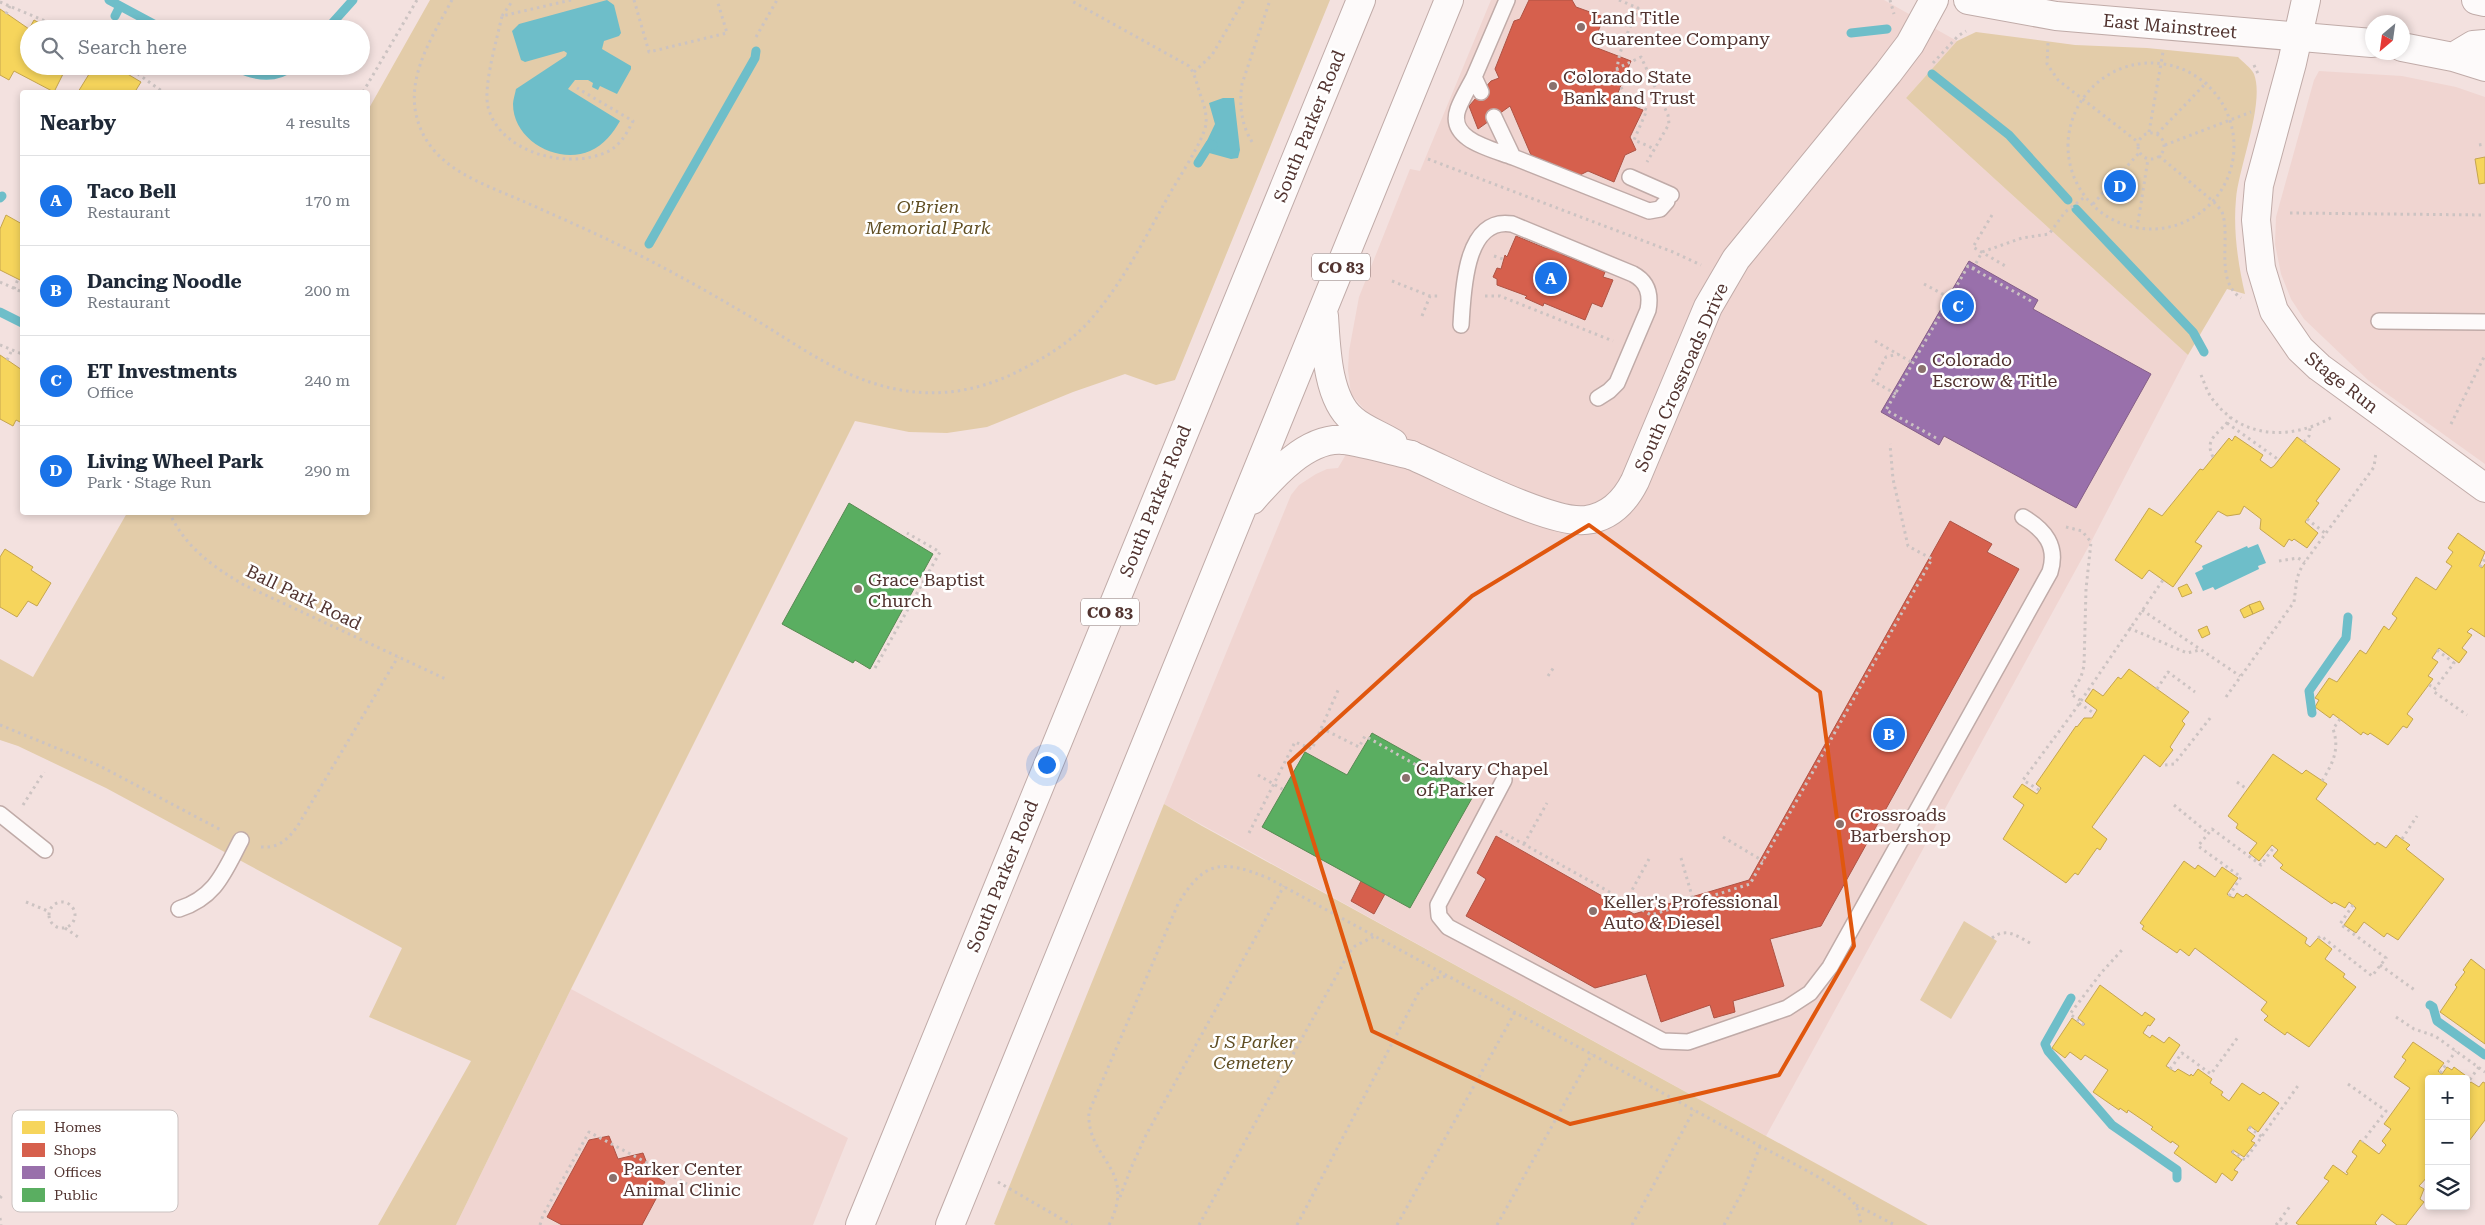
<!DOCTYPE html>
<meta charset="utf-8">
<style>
body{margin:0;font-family:"Roboto Serif",serif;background:#f6f6f7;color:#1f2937}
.controls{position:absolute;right:15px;bottom:15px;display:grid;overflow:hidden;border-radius:5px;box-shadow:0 2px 8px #0003}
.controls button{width:45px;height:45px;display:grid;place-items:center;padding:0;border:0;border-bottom:1px solid #e0e1e3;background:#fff;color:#1f2937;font:25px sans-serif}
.compass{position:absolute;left:2365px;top:15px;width:45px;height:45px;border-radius:50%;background:#fff;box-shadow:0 2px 8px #0003;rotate:209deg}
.you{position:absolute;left:1046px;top:764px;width:18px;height:18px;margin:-12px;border:4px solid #fff;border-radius:50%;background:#1a73e8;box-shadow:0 0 0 8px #1a73e833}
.badge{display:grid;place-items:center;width:32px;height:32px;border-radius:50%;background:#1a73e8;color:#fff;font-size:16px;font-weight:700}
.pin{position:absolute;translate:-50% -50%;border:2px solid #fff;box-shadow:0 1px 5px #0006}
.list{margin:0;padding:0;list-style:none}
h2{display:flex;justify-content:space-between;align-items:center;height:65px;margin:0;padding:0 20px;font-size:21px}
h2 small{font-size:16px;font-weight:400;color:#747a83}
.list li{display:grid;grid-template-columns:32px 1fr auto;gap:15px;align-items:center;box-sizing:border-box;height:90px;padding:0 20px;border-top:1px solid #e0e1e3}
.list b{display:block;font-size:19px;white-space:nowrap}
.list p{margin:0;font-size:16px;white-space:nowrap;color:#747a83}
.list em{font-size:16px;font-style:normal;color:#747a83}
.icon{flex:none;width:28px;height:28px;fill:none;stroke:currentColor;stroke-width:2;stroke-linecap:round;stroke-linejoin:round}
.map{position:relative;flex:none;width:2485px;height:1225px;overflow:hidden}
.search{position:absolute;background:#fff;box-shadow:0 2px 8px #0003;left:20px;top:20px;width:350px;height:55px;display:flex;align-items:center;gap:12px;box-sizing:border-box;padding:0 18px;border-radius:28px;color:#747a83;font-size:19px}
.panel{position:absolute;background:#fff;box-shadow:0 2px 8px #0003;left:20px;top:90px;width:350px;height:425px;border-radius:5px}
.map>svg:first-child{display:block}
</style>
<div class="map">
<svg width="2485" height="1225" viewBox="0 0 2485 1225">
<rect width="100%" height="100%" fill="#f3e1df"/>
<path fill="#f0d5d1" d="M1491,0H1884L1957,41L1906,98L2188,355L2091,542L1766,1136L1164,804L1291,495L1299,485L1316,474L1327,469L1338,468L1369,415L1351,394L1348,370L1349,351L1359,297L1410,169L1420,171Z
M2319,71L2402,76L2456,87L2485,97V464L2369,381L2304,319L2291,299L2281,274L2275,244L2276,217L2314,80Z
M571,989L848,1138L813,1225H456Z"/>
<path fill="#e3cca9" d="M430,0H1330L1175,380L1156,385L1125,374L1073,392L987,427L947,433L909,432L855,421L571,989L456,1225H378L471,1061L369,1017L402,948L106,788L18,746L0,740V659L33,677L127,513L368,512V110Z
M1976,32L2075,45L2147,48L2238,57C2243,62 2251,68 2254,74C2265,103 2239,166 2236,199C2233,230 2238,264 2245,294L2227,289L2188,355L1906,98L1957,41Z
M1164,804L1202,826L1928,1225H996L994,1224Z
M1964,921L1997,941L1951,1019L1920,1000Z"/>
<path fill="#6ebec9" d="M607,0L614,5L621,33L619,36L604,41L602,49L631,66V69L617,94L600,86L598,90L592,87L593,83L588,80H575L568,89L620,121C613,133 604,145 590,151C559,165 513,141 513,104C513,100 515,94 516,89L566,56L567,53L564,51L525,62L521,60L512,31L519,24Z
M1223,98H1234L1240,150L1238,158L1231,159L1202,151L1215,124L1209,103Z
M2258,544L2266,563L2258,566L2259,569L2215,590L2213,587L2203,591L2195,573L2203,569L2202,566L2247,546L2248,548Z"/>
<path fill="#f6d55c" stroke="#c5a54f" d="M0,9L29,29V66H67L54,92L14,71L9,80L0,75Z
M34,20L45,26L50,29H29Z
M94,66H114L141,82L136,90L140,92H78Z
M2485,157V183L2479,184L2475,159Z
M6,215L22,224V281L0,270V229Z
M0,355L22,370V423L16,420L13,426L0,419Z
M2235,436L2263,455L2260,460L2271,468L2274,466L2297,437L2340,469L2316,501L2319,503L2305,522L2318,533L2307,548L2294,539L2292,541L2289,539L2284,547L2260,529L2261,519L2244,506L2240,514L2227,516L2218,511L2195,542L2202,546L2173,587L2149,570L2142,579L2115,560L2149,508L2162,516L2200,469L2203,470L2229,438L2232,441Z
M2458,533L2485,552L2479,566L2482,568L2485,564V637L2471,628L2467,632L2472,635L2462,648L2467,652L2459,663L2439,648L2432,658L2438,662L2428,676L2433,679L2407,714L2413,719L2407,728L2403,726L2388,745L2370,733L2368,735L2363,732L2361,735L2333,714L2330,718L2315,707L2319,700L2315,698L2329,678L2337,682L2360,650L2366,654L2384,626L2389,630L2397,618L2392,614L2416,577L2436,590L2452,566L2446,562L2453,552L2448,548Z
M5,549L33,567L31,570L51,583L37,606L28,601L17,617L0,607V557Z
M2187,584L2192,593L2182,597L2178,588Z
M2260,601L2264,609L2253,614L2249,605Z
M2249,605L2253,614L2244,618L2240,610Z
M2207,626L2210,634L2202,638L2198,630Z
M2129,669L2189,712L2182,721L2185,724L2170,747L2173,750L2160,767L2144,755L2092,827L2107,839L2100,850L2097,848L2078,875L2075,873L2066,883L2003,839L2024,805L2013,797L2022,784L2037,794L2041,788L2036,784L2076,726L2077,727L2084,718H2092L2097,710L2085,701L2093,689L2103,696L2118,677L2121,679Z
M2273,754L2302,774L2306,770L2327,784L2316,799L2375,845L2377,842L2386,848L2396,835L2410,845L2406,849L2444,879L2398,940L2387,933L2384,937L2364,922L2356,933L2344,925L2356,908L2349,902L2345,908L2334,902L2332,904L2280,868L2283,865L2273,856L2278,850L2272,845L2259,861L2249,853L2257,843L2236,828L2238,824L2228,816Z
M2184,861L2195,869L2198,865L2215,877L2222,867L2238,878L2227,894L2229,896L2234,898L2237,893L2243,897L2246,894L2307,938L2305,943L2310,947L2318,938L2332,949L2325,959L2345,974L2343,977L2356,987L2309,1047L2287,1032L2285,1035L2264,1020L2268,1016L2261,1010L2267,1002L2195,948L2189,956L2180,949L2177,953L2142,929L2144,926L2140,923Z
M2471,959L2485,970V1044L2440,1012L2457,987L2455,985L2465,972L2463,970Z
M2100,985L2142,1016L2145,1012L2155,1019L2150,1026L2148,1025L2143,1033L2150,1038L2152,1035L2164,1043L2169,1037L2180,1045L2166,1066L2175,1072L2178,1069L2190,1076L2191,1074L2193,1076L2198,1069L2212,1079L2210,1083L2223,1092L2221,1095L2229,1101L2242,1083L2260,1095L2263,1092L2279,1103L2258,1132L2250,1126L2247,1130L2255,1136L2251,1141L2255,1143L2244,1157L2233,1150L2231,1152L2242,1160L2234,1170L2238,1172L2232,1181L2222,1173L2216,1183L2174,1153L2179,1146L2172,1141L2171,1143L2151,1129L2153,1127L2128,1110L2127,1113L2120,1108L2119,1110L2093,1092L2108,1070L2085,1055L2081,1060L2070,1052L2065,1058L2052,1048L2072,1018L2083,1026L2085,1024L2078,1018Z
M2413,1042L2444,1063L2438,1071L2440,1073L2442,1074L2447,1067L2452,1070L2454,1067L2469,1078L2466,1081V1079H2429V1175L2419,1186L2424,1189L2420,1199L2424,1202L2406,1225H2397L2382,1214L2375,1223L2377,1225H2299L2296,1223L2329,1181L2324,1178L2333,1165L2347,1175L2348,1173L2346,1172L2357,1156L2352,1152L2360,1140L2379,1154L2386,1145L2382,1141L2391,1129L2384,1124L2410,1088L2394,1077L2406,1060L2402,1057Z
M2471,1082L2479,1087L2483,1082L2485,1083V1120L2466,1145V1086Z"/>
<path fill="#d6604d" stroke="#ae5344" d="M1529,0H1572L1576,7L1604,17L1592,46L1631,61L1615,100L1643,110L1630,137L1636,150L1625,155L1614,182L1588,171L1580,175L1531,155L1510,106L1478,129L1469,106L1491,81L1499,78L1495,69L1514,21L1520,19Z
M1516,236L1545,248H1548L1550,244L1562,248L1560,253L1563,255L1605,272L1603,277L1613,280L1602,307L1592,303L1585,320L1544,303L1543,306L1525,298L1527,296L1497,285V279L1493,277L1497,268L1501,269L1505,255L1507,257Z
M1950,521L1992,544L1987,552L2019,569L1821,926L1770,939L1784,986L1733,1001L1735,1012L1714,1018L1710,1005L1661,1022L1646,974L1595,988L1466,916L1486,879L1477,873L1496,836L1634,914L1749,880Z
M1361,881L1385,894L1374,914L1351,901Z
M609,1136L618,1159L643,1153L651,1174L665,1182L642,1225H562L547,1217L589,1140Z"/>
<path fill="#9970ab" stroke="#845e86" d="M1969,261L2038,300L2033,309L2151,374L2076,508L1944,436L1939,445L1881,412Z"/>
<path fill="#5aae61" stroke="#588952" d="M849,503L933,554L870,669L855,660L853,663L782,624Z
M1372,733L1476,791L1410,908L1262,827L1305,752L1347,775Z"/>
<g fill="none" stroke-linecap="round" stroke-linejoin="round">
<path stroke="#6ebec9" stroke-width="9" d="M109,0L163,29
M115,16L120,6
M327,29L353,0
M1851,33L1887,29
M234,66C253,76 274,81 293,66
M1932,74L2009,135L2068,200
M1198,163L1210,144L1213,145
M0,198L2,196
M2076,209L2193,332L2204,352
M649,244L755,58L756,51
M0,312L22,323
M2312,713L2309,691L2346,638L2348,617
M2071,998L2045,1044L2048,1051L2112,1125L2177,1170V1178
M2430,1005L2433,1007L2437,1021L2485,1055"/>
<defs>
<path id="service" d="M1474,77C1469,87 1462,98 1458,109C1447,140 1492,149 1513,157
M1481,92L1474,77L1507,0
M1494,117L1513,157L1649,211L1660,209L1667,201
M1630,177L1671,195
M2379,321L2485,322
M1461,325C1463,294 1464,216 1512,224L1633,274C1648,282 1651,294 1648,310L1617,383L1609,391L1598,398
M1504,780L1438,905L1439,916L1448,927L1663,1041L1688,1042L1787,1008L1810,993L1830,967L2050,572C2058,546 2045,530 2023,517
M0,814L45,850
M179,909C216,897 224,872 241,840"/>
<path id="minor" d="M1411,455C1448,471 1551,525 1586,520C1610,517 1625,501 1635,481L1708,307L1736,259L1888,73L1910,44L1934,0"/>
<path id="tertiary" d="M2306,0L2292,63L2259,185L2256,220L2261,268L2274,311L2300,349L2319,367L2485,488"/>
<path id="primary" d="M1968,0L2056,16L2372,43
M2476,0L2485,2
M2402,47L2453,57L2485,67
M2453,57L2473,45L2485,44"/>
<path id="trunk" d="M1324,316C1326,346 1327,398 1352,419C1363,429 1380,435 1393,443
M1252,500C1273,476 1307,437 1343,440C1365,443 1389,450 1411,455
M860,1225L1361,0
M950,1225L1449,0"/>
</defs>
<use href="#service" stroke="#c0aba8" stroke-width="18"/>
<use href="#minor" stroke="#c0aba8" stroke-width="30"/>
<use href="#tertiary" stroke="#c0aba8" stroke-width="30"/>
<use href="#primary" stroke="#c0aba8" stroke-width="30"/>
<use href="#trunk" stroke="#c0aba8" stroke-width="30"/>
<path stroke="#ccc3c2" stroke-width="3" stroke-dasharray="2.5 4" stroke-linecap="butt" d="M452,0C430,41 399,86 423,134C442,172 489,186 525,202C558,217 591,231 623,247C664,267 705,290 744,313C779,333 811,357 847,373C911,402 970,399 1030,365C1053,353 1075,338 1092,318C1123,282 1145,238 1168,197C1177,180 1205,139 1206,123C1207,113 1203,102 1200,94C1197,84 1195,74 1189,66L1070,0
M571,0L502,16C497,39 483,86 488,107C500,153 567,170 607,152C620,146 627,133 633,121L577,88
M634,0L649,52L727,33L717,0
M1619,0L1638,8C1623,47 1596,85 1647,110L1634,140L1655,149
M1890,0L1894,14
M0,2L64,29
M6,14L10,6
M502,16L513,0
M756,37L777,0
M2048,43L2047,64L2058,80L2138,142
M1933,63L1958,36L1966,31
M2068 146a83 83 0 1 1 166 0a83 83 0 1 1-166 0Z
M2254,65L2259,76
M127,66L163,92
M1616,69L1641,57L1668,115L1669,124L1647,162
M1194,72L1212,55L1244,0
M363,92L417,0
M2149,132L2163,52
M2138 146a13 13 0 1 1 26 0a13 13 0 1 1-26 0Z
M2157,134L2207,82
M1252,142C1241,124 1239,104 1242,84L1270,0
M2165,145L2251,112
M2479,145L2485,144
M2159,156L2214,202C2217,206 2222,210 2223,215C2230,240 2215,281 2241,298
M1428,159L1673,252L1701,265
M2093,204L2139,153
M2290,213L2485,215
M1992,215L1973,247L2007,267
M2137,229L2148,159
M1494,256L1503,259
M1973,269L1982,252L2022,238L2049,234L2065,212L2086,196
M1392,281L1430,296H1441
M0,282L22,292
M1924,284L1950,298
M14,289L18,279
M1485,296H1500L1613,341
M1422,316L1430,296
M1875,341L1913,363
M0,345L22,354
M7,360L12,350
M2201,375C2205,384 2208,395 2215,402C2245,441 2296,439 2334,416
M1896,394L1873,381L1886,357L1898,354
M2227,423L2279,460
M2451,424L2485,355
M1936,438L1886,410L1968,266L2031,301
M2304,442L2309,436L2310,428
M2213,457C2203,437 2221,434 2231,417
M169,512C185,547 212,566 244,585L448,680
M2307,519L2325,533
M2066,527L2082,531L2091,542L2086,589L2084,666L2081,677L2071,694L2080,700
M2279,561L2298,558L2305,562
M2480,567L2485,559
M2142,610L2240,676
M2129,628L2187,653L2200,650
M2437,650L2454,663L2433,691L2467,715
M875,668L940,552L907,533
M1548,676L1554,667
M2429,685L2435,688
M2157,689L2168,672L2195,692
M2226,697L2294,602L2297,578L2302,566L2374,467L2376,452
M2079,703L2095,714
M0,725L98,765L221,830
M1321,728L1359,747L1365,736L1471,796
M2165,765L2174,764L2211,717
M1258,775L1284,790
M2322,781C2333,763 2340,749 2333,729L2340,719
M2237,782L2247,789
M2039,790L2023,780L2072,714L2163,580
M23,805L44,772
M2174,805L2208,833
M1500,831L1651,915L1750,884L1932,559L1908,546L1893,479L1890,444
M1249,833L1295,742L1312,749L1339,688
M1723,837L1763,861
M2402,839L2417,816
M1524,844L1547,803
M261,847C279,848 287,840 297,827L398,657
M1681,858L1694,903
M2229,896L2241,877L2198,846L2212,829L2261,865L2274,847
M1626,901L1649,859
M26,902L50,912
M49 915a13 13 0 1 1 26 0a13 13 0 1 1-26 0Z
M65,928L81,939
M1992,938C2006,927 2017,936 2030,943
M2318,938L2321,936L2372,976L2386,958L2340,924L2353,905
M2380,965L2416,991
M2396,1017L2414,1029L2435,1036L2485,1072
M2084,1025L2070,1014L2101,973L2122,950
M2170,1069L2182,1053L2211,1074L2238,1037
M2440,1073L2456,1051
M2348,1084L2386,1111L2362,1142
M2466,1085L2479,1067
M2249,1127L2262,1137
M2232,1151L2245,1160L2300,1083
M998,1182L1072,1225
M1120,1197L1131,1168L1146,1135L1284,886
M0,1198L3,1194
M1856,1205L1895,1225
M0,1218L1,1225
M2280,1219L2288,1225
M540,1225L543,1215L589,1132L687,1184
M1109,1225C1138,1168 1086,1160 1089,1112L1178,904C1205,859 1223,860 1268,878L1760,1146C1782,1158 1844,1187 1856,1206C1859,1212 1860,1218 1861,1225
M1199,1225L1349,953L1355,946L1375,936
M1297,1225L1420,990L1435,978L1448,976
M1397,1225L1515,1012
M1497,1225L1592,1054
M1632,1225L1694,1110
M1724,1225L1744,1189L1760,1146
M2276,1225L2291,1205"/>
<use href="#service" stroke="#fdfafa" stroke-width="15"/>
<use href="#minor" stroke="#fdfafa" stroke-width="28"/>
<use href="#tertiary" stroke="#fdfafa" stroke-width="28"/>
<use href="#primary" stroke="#fdfafa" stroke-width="28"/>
<use href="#trunk" stroke="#fdfafa" stroke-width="28"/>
</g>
<path fill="none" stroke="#e0570e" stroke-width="4" stroke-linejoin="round" d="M1589,525L1820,692L1854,946L1779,1075L1570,1124L1372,1031L1289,763L1472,596Z"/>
<g fill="#8a716d" stroke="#fff" stroke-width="2">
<circle cx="1581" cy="27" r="5"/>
<circle cx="1553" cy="86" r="5"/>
<circle cx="1922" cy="369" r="5"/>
<circle cx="858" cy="589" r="5"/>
<circle cx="1406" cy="778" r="5"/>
<circle cx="1840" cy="824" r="5"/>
<circle cx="1593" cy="911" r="5"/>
<circle cx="613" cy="1178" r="5"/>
</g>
<g text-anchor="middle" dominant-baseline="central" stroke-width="5" stroke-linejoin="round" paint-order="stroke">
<g fill="#fff" stroke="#86716e" stroke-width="1">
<rect x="1312" y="253.5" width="58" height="27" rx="4"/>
<rect x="1081" y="598.5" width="58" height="27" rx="4"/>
</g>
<g font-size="16" font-weight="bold" fill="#523430">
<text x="1341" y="267">CO 83</text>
<text x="1110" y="612">CO 83</text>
</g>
<g font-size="18" fill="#523430" stroke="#fff" text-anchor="start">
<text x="1591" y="17">Land Title<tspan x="1591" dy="21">Guarentee Company</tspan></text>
<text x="1563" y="76">Colorado State<tspan x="1563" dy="21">Bank and Trust</tspan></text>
<text x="1932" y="359">Colorado<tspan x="1932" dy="21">Escrow &amp; Title</tspan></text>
<text x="868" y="579">Grace Baptist<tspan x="868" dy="21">Church</tspan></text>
<text x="1416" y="768">Calvary Chapel<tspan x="1416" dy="21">of Parker</tspan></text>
<text x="1850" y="814">Crossroads<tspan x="1850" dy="21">Barbershop</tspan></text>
<text x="1603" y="901">Keller's Professional<tspan x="1603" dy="21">Auto &amp; Diesel</tspan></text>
<text x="623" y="1168">Parker Center<tspan x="623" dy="21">Animal Clinic</tspan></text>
</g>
<g font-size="18" fill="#523430" stroke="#fff">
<text transform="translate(2170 26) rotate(5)">East Mainstreet</text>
<text transform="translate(1309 126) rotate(-68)">South Parker Road</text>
<text transform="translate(1681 377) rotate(-66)">South Crossroads Drive</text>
<text transform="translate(2342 382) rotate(38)">Stage Run</text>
<text transform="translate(1155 501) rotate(-68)">South Parker Road</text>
<text transform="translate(304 597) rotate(26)">Ball Park Road</text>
<text transform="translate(1002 876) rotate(-68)">South Parker Road</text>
</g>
<g font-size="18" font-style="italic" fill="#604e23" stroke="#fff">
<text x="928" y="206">O'Brien<tspan x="928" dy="21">Memorial Park</tspan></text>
<text x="1253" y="1041">J S Parker<tspan x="1253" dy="21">Cemetery</tspan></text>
</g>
</g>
<rect x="12" y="1110" width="166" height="102" rx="8" fill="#fff" stroke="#cbc2c1" stroke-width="1"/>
<rect x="22" y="1121" width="23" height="13" fill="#f6d55c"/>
<rect x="22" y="1143" width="23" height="14" fill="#d6604d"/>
<rect x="22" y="1166" width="23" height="13" fill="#9970ab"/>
<rect x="22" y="1188" width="23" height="14" fill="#5aae61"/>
<g font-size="14" fill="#523430">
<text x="54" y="1132">Homes</text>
<text x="54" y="1155">Shops</text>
<text x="54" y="1177">Offices</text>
<text x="54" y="1200">Public</text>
</g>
</svg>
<div class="controls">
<button>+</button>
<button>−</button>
<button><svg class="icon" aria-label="layers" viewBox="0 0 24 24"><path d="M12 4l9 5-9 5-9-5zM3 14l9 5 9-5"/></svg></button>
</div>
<svg class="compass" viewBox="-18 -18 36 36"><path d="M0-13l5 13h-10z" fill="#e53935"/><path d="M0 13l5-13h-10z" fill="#747a83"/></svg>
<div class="you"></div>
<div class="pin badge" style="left:1551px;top:278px">A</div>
<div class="pin badge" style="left:1889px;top:734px">B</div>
<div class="pin badge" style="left:1958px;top:306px">C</div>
<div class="pin badge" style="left:2120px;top:186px">D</div>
<div class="search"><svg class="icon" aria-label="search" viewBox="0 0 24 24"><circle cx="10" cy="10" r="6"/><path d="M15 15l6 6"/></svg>Search here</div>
<section class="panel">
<h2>Nearby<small>4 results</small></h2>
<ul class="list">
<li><span class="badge">A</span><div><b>Taco Bell</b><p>Restaurant</p></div><em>170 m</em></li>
<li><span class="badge">B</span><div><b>Dancing Noodle</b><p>Restaurant</p></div><em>200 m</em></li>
<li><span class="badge">C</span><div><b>ET Investments</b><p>Office</p></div><em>240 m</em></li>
<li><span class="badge">D</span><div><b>Living Wheel Park</b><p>Park · Stage Run</p></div><em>290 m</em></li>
</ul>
</section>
</div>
